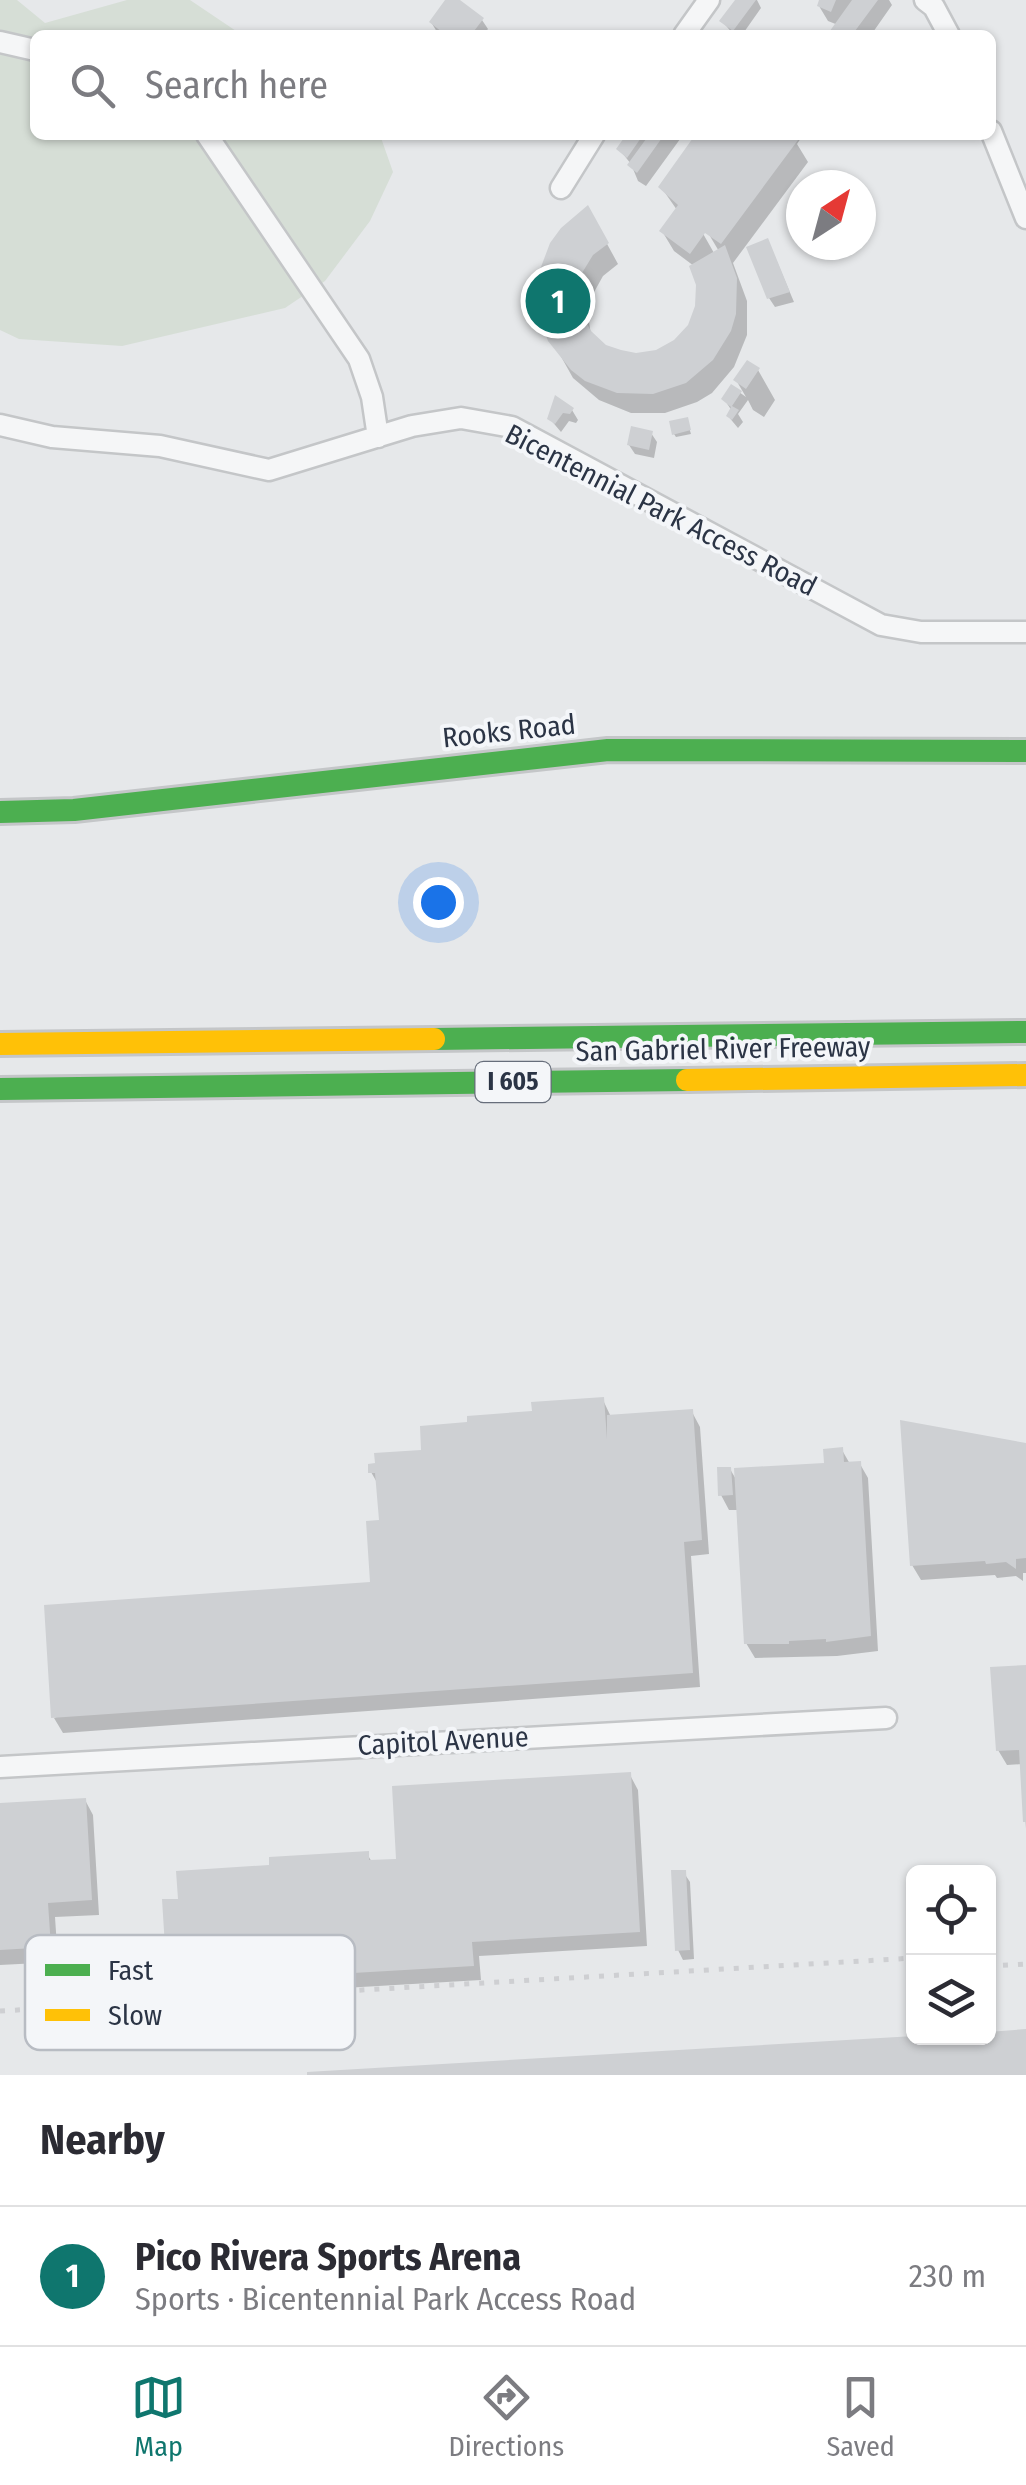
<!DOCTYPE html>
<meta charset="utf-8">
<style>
body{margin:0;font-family:"Fira Sans Condensed",sans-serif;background:#f2f2f3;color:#2b2b33}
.controls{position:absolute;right:30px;bottom:30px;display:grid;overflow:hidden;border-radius:15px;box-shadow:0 2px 8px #0004}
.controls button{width:90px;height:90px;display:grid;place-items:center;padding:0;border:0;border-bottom:2px solid #e1e1e2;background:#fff;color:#2b2b33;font:50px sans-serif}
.compass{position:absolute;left:786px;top:170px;width:90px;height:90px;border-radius:50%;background:#fff;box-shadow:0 2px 8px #0004;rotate:36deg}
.you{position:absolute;left:438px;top:902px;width:35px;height:35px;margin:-25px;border:8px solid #fff;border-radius:50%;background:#1a73e8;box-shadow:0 0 0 15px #1a73e833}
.badge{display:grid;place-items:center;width:65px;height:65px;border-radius:50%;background:#0f766e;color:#fff;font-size:32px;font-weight:700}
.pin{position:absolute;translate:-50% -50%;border:5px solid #fff;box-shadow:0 2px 10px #0006}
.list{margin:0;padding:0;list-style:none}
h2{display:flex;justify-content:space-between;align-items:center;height:130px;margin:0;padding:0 40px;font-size:42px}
h2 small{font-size:32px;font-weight:400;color:#7c7c81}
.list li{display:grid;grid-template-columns:65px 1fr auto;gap:30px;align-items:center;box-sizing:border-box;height:140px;padding:0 40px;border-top:2px solid #e1e1e2}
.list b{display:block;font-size:38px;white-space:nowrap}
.list p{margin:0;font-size:32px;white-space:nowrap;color:#7c7c81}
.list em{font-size:32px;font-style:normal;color:#7c7c81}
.icon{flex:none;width:55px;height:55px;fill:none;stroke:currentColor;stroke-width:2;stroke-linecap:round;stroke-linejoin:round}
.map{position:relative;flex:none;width:1026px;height:2075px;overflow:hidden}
.search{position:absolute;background:#fff;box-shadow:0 2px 8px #0004;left:30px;right:30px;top:30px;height:110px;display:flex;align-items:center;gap:25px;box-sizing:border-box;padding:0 35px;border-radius:15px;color:#7c7c81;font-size:38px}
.sheet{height:270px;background:#fff}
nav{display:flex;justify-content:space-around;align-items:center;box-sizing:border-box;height:140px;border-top:2px solid #e1e1e2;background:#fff;font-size:28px;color:#7c7c81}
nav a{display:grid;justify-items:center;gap:5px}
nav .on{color:#0f766e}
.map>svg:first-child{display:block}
</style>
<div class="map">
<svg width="1026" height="2075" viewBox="0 0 1026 2075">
<rect width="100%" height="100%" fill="#e6e8ea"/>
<path fill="#d6ded6" d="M0,0H17L45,23L127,0H190L242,35H35V135H380L393,172L370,221L325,281L285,308L122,346L19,339L0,330Z"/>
<path fill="#0003" fill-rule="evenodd" d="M448,0H456L482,20L488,29L483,35H442L437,32L431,22Z
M738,0H757L761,8L742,35H734L722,21Z
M822,0H889L892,5L871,35H830L838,25L828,21L819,6Z
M629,135H683L646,186L638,181L631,164L619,149Z
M699,135H803L797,144L808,162L733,263L747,301V335L734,367L712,393L697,402L665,413H631L599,400L573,378L544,326L588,209L618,264L603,276L593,294L588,315L591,335L605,347L636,356L656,352L676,342L690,326L698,306V285L694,266L674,251L662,231L677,210L661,187ZM701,221L720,253H714L697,223Z
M772,250L794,302L775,307L769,298Z
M758,370L775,400L764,417L753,410L748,400L738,414L743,422L738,428L728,416L732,411L724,399L732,387L746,397L736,380Z
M556,405L572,410L578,420L576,423L569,421L561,432L550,419Z
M688,424L691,434L676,437L674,434Z
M651,433L657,442L654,458L635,454L629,445Z
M603,1400L611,1417L692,1412L700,1427L709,1554L691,1556L700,1687L63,1733L54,1718L373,1585L381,1522L379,1486L371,1472L534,1414Z
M1026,1446V1573H1023V1581L1016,1576L997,1578L995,1575L921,1580L912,1565Z
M842,1450L850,1464H860L868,1478L878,1651L837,1656L755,1658L746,1643L739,1510H729L721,1495L730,1469L737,1481L827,1465Z
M1026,1668V1829L1022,1764L1007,1765L998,1750Z
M630,1775L638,1790L647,1946L479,1956L481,1980L226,1995L217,1980V1972L193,1974L185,1961L176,1962L168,1947L181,1901L272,1868L367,1854L372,1862L399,1861Z
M85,1800L93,1815L99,1915L55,1917L58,1962L0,1965V1806Z
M684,1873L690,1882L694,1959L683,1960L678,1950Z"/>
<path fill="#ced0d3" d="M445,0H460L484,18L471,35H446L429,22Z
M735,0H756L733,31L719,21Z
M819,0H836L831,12L817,6Z
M852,0H878L852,35H827Z
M626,135H643L627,158L616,149Z
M649,135H664L637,173L627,165Z
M695,135H791L798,140L721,244L705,233L690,254L659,231L678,205L658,187Z
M588,205L609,243L593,255L582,273L578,293L581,313L591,331L606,345L621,350L636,353L656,350L674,340L688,325L695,306L696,285L689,266L725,245L737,278L736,314L731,331L713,360L686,383L653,394L617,393L585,381L571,370L548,341L537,310L538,275L550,243L561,228Z
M768,238L790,292L767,299L746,247Z
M747,360L760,368L746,389L733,380Z
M731,384L742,391L732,406L739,410L732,420L726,416L731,407L721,399Z
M555,395L574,408L570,414L563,413L555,424L547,419Z
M688,417L691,430L672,435L669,421Z
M631,426L653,431L649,450L627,445Z
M604,1397L607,1439V1415L693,1409L702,1540L684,1542L693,1673L51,1718L44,1605L370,1582L366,1521L379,1520L375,1473H368V1464L375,1463L374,1453L421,1450L420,1426L467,1422V1416L532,1411L531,1402Z
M900,1420L1026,1443V1558L1016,1559V1569L1006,1562L986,1564L985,1561L910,1566Z
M843,1447L844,1462L861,1461L871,1636L826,1642V1639L789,1641V1644H744L734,1468L824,1463L823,1449Z
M717,1467H731L733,1495L718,1496Z
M1026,1665V1822H1023L1019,1750L996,1751L990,1667Z
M631,1772L640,1932L472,1942L474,1966L215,1981L213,1958L182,1959L181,1946L165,1947L162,1899H178L176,1871L269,1865V1857L369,1851V1860L396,1859L392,1786Z
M86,1798L92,1900L48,1903L51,1947L0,1950V1803Z
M671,1870H686L690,1950L675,1951Z
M1026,2029V2075H307V2072L914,2036L988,2038V2032Z"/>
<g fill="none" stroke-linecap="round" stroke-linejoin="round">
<defs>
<path id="street" d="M925,0L934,7L949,35
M684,35L709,0
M0,42L35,50
M991,131L1026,218
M207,135L359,359L372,397L378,437
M561,188L594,135
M0,425L52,437L160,446L269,470L412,426L461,418L512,427L881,625L921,632H1026
M0,1767L886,1718"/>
<path id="fast" d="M0,812L74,810L608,750L1026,751
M434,1039L1026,1032
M0,1089L687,1080"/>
<path id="slow" d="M0,1044L434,1039
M687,1080L1026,1075"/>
</defs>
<use href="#street" stroke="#c4c6c8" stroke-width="25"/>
<use href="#fast" stroke="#c4c6c8" stroke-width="28"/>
<use href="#slow" stroke="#c4c6c8" stroke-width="28"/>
<use href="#street" stroke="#f5f6f7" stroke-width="20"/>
<use href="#fast" stroke="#4caf50" stroke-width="22"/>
<use href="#slow" stroke="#ffc107" stroke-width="22"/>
<path stroke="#cecfd2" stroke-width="5" stroke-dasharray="5 10" stroke-linecap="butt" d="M988,1966L1026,1964
M0,2011L914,1958"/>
</g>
<g text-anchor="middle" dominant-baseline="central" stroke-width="8" stroke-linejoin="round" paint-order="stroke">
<rect fill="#f4f6f9" stroke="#676e7b" stroke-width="2.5" x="475.5" y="1062" width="75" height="40" rx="8"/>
<g font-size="25" font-weight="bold" fill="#2b3445">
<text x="513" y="1082">I 605</text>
</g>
<g font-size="28" fill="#2b3445" stroke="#f4f6f9">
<text transform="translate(661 510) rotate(27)">Bicentennial Park Access Road</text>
<text transform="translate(509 731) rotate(-6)">Rooks Road</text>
<text transform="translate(723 1049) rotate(-1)">San Gabriel River Freeway</text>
<text transform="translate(443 1741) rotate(-3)">Capitol Avenue</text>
</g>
</g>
<rect x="25" y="1935" width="330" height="115" rx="15" fill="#f4f6f9" stroke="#b8bcc3" stroke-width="2.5"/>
<rect x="45" y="1964" width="45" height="12" fill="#4caf50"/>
<rect x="45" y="2009" width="45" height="12" fill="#ffc107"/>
<g font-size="28" fill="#2b3445">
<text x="108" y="1980">Fast</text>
<text x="108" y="2025">Slow</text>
</g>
</svg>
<div class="controls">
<button><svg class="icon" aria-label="locate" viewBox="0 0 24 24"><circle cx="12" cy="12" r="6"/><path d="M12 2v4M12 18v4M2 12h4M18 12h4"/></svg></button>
<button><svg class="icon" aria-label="layers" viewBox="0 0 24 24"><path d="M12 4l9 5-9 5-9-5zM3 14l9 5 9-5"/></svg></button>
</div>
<svg class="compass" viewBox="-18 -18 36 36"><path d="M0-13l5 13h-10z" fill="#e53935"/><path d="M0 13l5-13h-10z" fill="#7c7c81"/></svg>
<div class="you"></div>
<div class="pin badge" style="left:558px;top:301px">1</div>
<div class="search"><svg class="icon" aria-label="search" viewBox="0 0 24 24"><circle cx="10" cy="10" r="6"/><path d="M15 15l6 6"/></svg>Search here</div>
</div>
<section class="sheet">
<h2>Nearby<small></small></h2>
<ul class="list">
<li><span class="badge">1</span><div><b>Pico Rivera Sports Arena</b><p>Sports · Bicentennial Park Access Road</p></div><em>230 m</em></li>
</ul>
</section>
<nav>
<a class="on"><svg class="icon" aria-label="map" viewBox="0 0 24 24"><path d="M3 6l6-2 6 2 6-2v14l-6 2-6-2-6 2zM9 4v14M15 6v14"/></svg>Map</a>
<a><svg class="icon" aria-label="directions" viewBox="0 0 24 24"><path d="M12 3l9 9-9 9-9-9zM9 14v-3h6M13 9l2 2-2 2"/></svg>Directions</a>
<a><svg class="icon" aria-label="saved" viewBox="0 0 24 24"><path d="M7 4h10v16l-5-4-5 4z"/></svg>Saved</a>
</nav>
